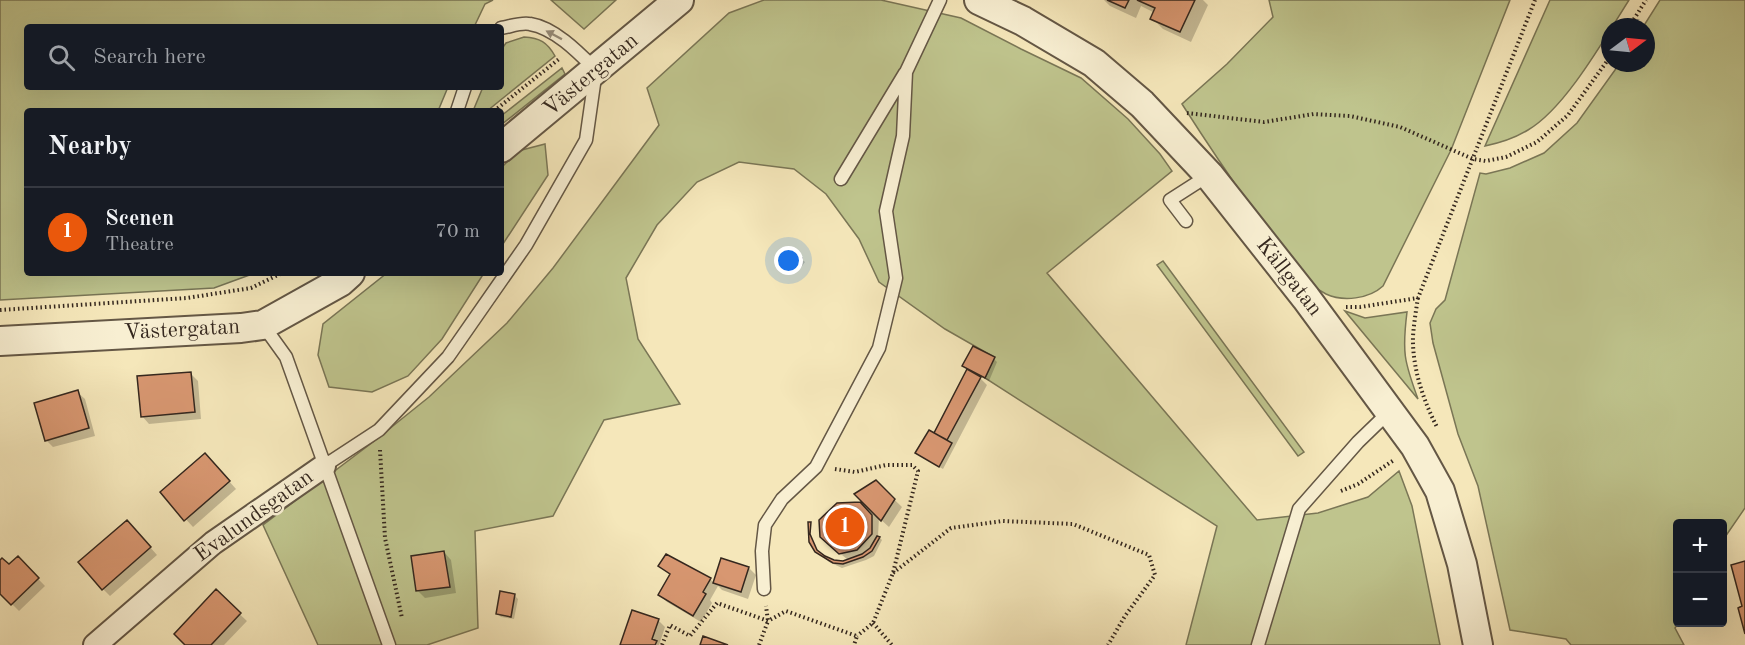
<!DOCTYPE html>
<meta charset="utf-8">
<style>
body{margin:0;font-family:"Old Standard TT",serif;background:#20242c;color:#f1f3f6}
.controls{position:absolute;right:18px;bottom:18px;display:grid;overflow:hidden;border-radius:6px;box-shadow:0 6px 24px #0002}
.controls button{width:54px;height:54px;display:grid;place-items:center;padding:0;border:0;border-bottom:2px solid #363941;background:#171b24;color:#f1f3f6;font:30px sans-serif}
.compass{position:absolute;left:1601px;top:18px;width:54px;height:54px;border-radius:50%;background:#171b24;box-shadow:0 6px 24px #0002;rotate:74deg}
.you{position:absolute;left:789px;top:261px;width:21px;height:21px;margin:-15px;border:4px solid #fff;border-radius:50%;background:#1a73e8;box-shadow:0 0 0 9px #1a73e833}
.badge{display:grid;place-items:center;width:39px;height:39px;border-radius:50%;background:#ea580c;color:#fff;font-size:20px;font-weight:700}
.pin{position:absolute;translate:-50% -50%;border:3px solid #fff;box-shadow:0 2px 6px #0006}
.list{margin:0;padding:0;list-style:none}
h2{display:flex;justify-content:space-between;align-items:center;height:78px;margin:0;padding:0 24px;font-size:26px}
h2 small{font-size:20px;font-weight:400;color:#9ea1a6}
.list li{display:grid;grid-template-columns:39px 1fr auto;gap:18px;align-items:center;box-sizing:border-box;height:90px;padding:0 24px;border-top:2px solid #363941}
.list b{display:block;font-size:22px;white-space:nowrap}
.list p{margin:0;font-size:20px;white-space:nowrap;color:#9ea1a6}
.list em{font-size:20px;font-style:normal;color:#9ea1a6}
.icon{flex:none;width:33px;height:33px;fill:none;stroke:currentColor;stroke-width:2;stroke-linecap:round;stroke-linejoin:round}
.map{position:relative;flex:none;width:1745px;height:645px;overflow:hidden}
.search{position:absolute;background:#171b24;box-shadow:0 6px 24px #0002;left:24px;top:24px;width:480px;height:66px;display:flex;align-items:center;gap:15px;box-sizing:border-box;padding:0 21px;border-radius:6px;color:#9ea1a6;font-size:22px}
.panel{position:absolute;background:#171b24;box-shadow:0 6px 24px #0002;left:24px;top:108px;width:480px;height:168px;border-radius:6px}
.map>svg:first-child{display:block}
</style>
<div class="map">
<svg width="1745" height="645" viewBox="0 0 1745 645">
<rect width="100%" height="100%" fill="#f5e7ba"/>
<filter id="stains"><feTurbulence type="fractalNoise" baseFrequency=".00333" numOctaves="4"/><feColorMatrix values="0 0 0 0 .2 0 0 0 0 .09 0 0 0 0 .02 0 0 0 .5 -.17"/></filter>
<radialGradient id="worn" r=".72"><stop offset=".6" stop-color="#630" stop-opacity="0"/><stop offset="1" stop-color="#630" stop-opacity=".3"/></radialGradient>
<path fill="#bfc48d" stroke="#7a7656" stroke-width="1.5" d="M0,0H493L485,4L474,27H27V87H448L438,111H27V273H255L214,288L0,300Z
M551,0H616L584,29Z
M764,0H881L961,18L1021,49L1081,78L1128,119L1160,154L1172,171L1047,273L1257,520L1318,513L1368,497L1399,471L1412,506L1440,645H1186L1217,526L985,378L994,357L945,329L879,282L859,239L826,194L794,169L739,162L697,182L657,225L626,278L638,339L680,404L604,420L553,516L475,531L478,628L427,645H318L263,525L373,442L429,397L507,323L553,268L659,125L647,88L729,13Z
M1269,0H1510L1451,150L1383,286C1369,299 1343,302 1326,294C1293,277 1274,241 1254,211C1229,176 1205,140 1182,104L1227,64L1273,17Z
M1550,0H1629C1606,36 1566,108 1528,130C1515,138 1500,143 1485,146Z
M1660,0H1745V508L1723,540L1722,524H1678V623L1675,628L1684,645H1571L1566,639L1510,630L1478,486L1458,434L1433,343L1430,323L1436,309L1445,300L1480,173L1486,174L1510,168L1544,153L1577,123L1620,63H1646V27H1643Z
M524,37C540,38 547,42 555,56L487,111H473L483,87H501V50L506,43Z
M562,68L565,74L501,125V116Z
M545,144L548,175L501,247V168L518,151Z
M1163,261L1304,452L1298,456L1157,265Z
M387,273H484L442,339L408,376L372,392L329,387L318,355L323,324Z
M1345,311L1365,318L1407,312C1402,352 1404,361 1418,399Z"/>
<path fill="#0003" d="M1104,0H1203L1208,5L1191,42L1163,29L1152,18L1155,13L1141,6L1136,18L1110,6Z
M793,253L805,262L800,269L791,263Z
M994,359L997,362L989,381L977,375L987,385L943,469L920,456L917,453L940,438L936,432L969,370L964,366Z
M190,373L198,381L201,419L149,424L142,416Z
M77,392L85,399L95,436L53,447L46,440Z
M212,462L236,489L193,527L162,493Z
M876,482L902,507L889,527L879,518L878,536L882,540L874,556L866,560L842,568L829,562L816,551L808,538L824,557L839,564L848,560L829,544L837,504L864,503Z
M134,529L157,555L110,596L103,589Z
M444,552L451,560L456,593L425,598L418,591Z
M18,558L45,586L19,611L0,592V562L9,566Z
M660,566L710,579L714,583L749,568L756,575L748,599L722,590L718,586L710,600L712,603L701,622L667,602L660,595L671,575Z
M216,592L247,621L224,645H187Z
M515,596L518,599L514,619L501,617L498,614Z
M658,620L665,627L659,645H622Z"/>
<path fill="#d89771" stroke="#34271e" stroke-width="1.5" d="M1107,0H1129L1125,8Z
M1137,0H1195L1180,32L1150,19L1155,8Z
M793,251L802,258L796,267L786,259Z
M973,346L995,357L985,378L962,366Z
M967,369L981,377L947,440L934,433Z
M191,372L195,412L141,417L137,376Z
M78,390L89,428L45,441L34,403Z
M929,430L952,443L939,467L915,453Z
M205,453L230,481L184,521L160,492Z
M876,480L895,499L881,521L854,494Z
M860,502L872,515V534L857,550L839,554L820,537L819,520L837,503Z
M127,520L151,547L102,590L78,562Z
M808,522H811L810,534L817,550L825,556L834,560L843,561L862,554L870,548L877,536L880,537L872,551L863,557L843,564L833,563L815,552L809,542Z
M444,551L450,587L416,591L411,556Z
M666,554L711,578L703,592L706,594L693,616L658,595L670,574L658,566Z
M18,556L39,578L11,605L0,594V560L2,558L9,564Z
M721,558L749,567L741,592L713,583Z
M1745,561V634L1738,608L1742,606L1731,565Z
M216,589L241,613L211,645H185L174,634Z
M500,591L515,594L511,617L496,614Z
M632,610L659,619L652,639L657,641L655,645H620Z
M703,636L728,645H700Z"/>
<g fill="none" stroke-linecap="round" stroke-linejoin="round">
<defs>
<path id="service" d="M457,111L465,87
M841,179L905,73
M1186,221L1170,200L1209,175
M263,325L286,357L389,645
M324,466L379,430L448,357L526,245L586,140L596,70C579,53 555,28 530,24C521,22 509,27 501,28
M764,589L762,551L765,525L782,499L816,467L879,348L896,278L886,211L903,136L906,72L940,0
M1258,645L1299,509L1358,442L1389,412"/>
<path id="minor" d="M95,645L213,543L324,466"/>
<path id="tertiary" d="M979,0L1023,21L1094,63L1142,104L1209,175L1306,298L1415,446L1440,491L1462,564L1478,645
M501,148L679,0
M0,341L241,328L263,325L340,282L350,273"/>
</defs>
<use href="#service" stroke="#645745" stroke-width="15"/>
<use href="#minor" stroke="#645745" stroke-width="26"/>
<use href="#tertiary" stroke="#645745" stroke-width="32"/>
<path stroke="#34271e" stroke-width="4" stroke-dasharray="1.5 3" stroke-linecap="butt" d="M1629,27L1646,0
M494,111L559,59
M1187,113L1264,122L1314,114L1350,116L1400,127L1473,159L1486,161L1506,157L1537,142L1568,115L1610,57
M1418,298C1416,310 1414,323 1413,336C1412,367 1423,400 1437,427L1436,428
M1346,307H1360L1418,298L1535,0
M0,310L187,298L251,288L282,273
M380,450L385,538L402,618
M835,469L855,472L886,465H912L918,471L893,573L873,623L857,636
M1341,491L1358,484L1394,460
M893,573L951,528L1003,521L1073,524L1149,555L1155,575L1125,616L1108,645
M873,623L892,645
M662,645L670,625L690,636L717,603L768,621L786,611L857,636L854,645
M759,645L768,621L766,606"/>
<use href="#service" stroke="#f8efd2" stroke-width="12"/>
<use href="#minor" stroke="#f8efd2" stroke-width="22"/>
<use href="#tertiary" stroke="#f8efd2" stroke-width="28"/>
</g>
<defs><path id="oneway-solid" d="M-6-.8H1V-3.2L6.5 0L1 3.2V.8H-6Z" transform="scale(1.5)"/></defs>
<use fill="#968b78" href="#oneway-solid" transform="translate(554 35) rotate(-152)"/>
<g text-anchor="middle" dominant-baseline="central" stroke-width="5" stroke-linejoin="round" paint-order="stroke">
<g font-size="22" fill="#34271e" stroke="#f8efd2">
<text transform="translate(591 75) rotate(-40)">Västergatan</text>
<text transform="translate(1289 277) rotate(52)">Källgatan</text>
<text transform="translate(182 330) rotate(-3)">Västergatan</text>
<text transform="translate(254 516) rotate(-36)">Evalundsgatan</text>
</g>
</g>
<rect width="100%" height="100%" filter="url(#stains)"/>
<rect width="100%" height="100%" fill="url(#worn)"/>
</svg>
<div class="controls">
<button>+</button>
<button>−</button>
</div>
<svg class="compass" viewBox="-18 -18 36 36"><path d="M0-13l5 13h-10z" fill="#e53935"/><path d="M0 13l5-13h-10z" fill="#9ea1a6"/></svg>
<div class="you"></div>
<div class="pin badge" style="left:845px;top:527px">1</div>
<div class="search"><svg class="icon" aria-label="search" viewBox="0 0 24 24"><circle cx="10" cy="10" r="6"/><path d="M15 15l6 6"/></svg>Search here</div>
<section class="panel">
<h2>Nearby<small></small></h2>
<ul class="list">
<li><span class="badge">1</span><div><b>Scenen</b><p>Theatre</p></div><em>70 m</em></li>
</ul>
</section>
</div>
